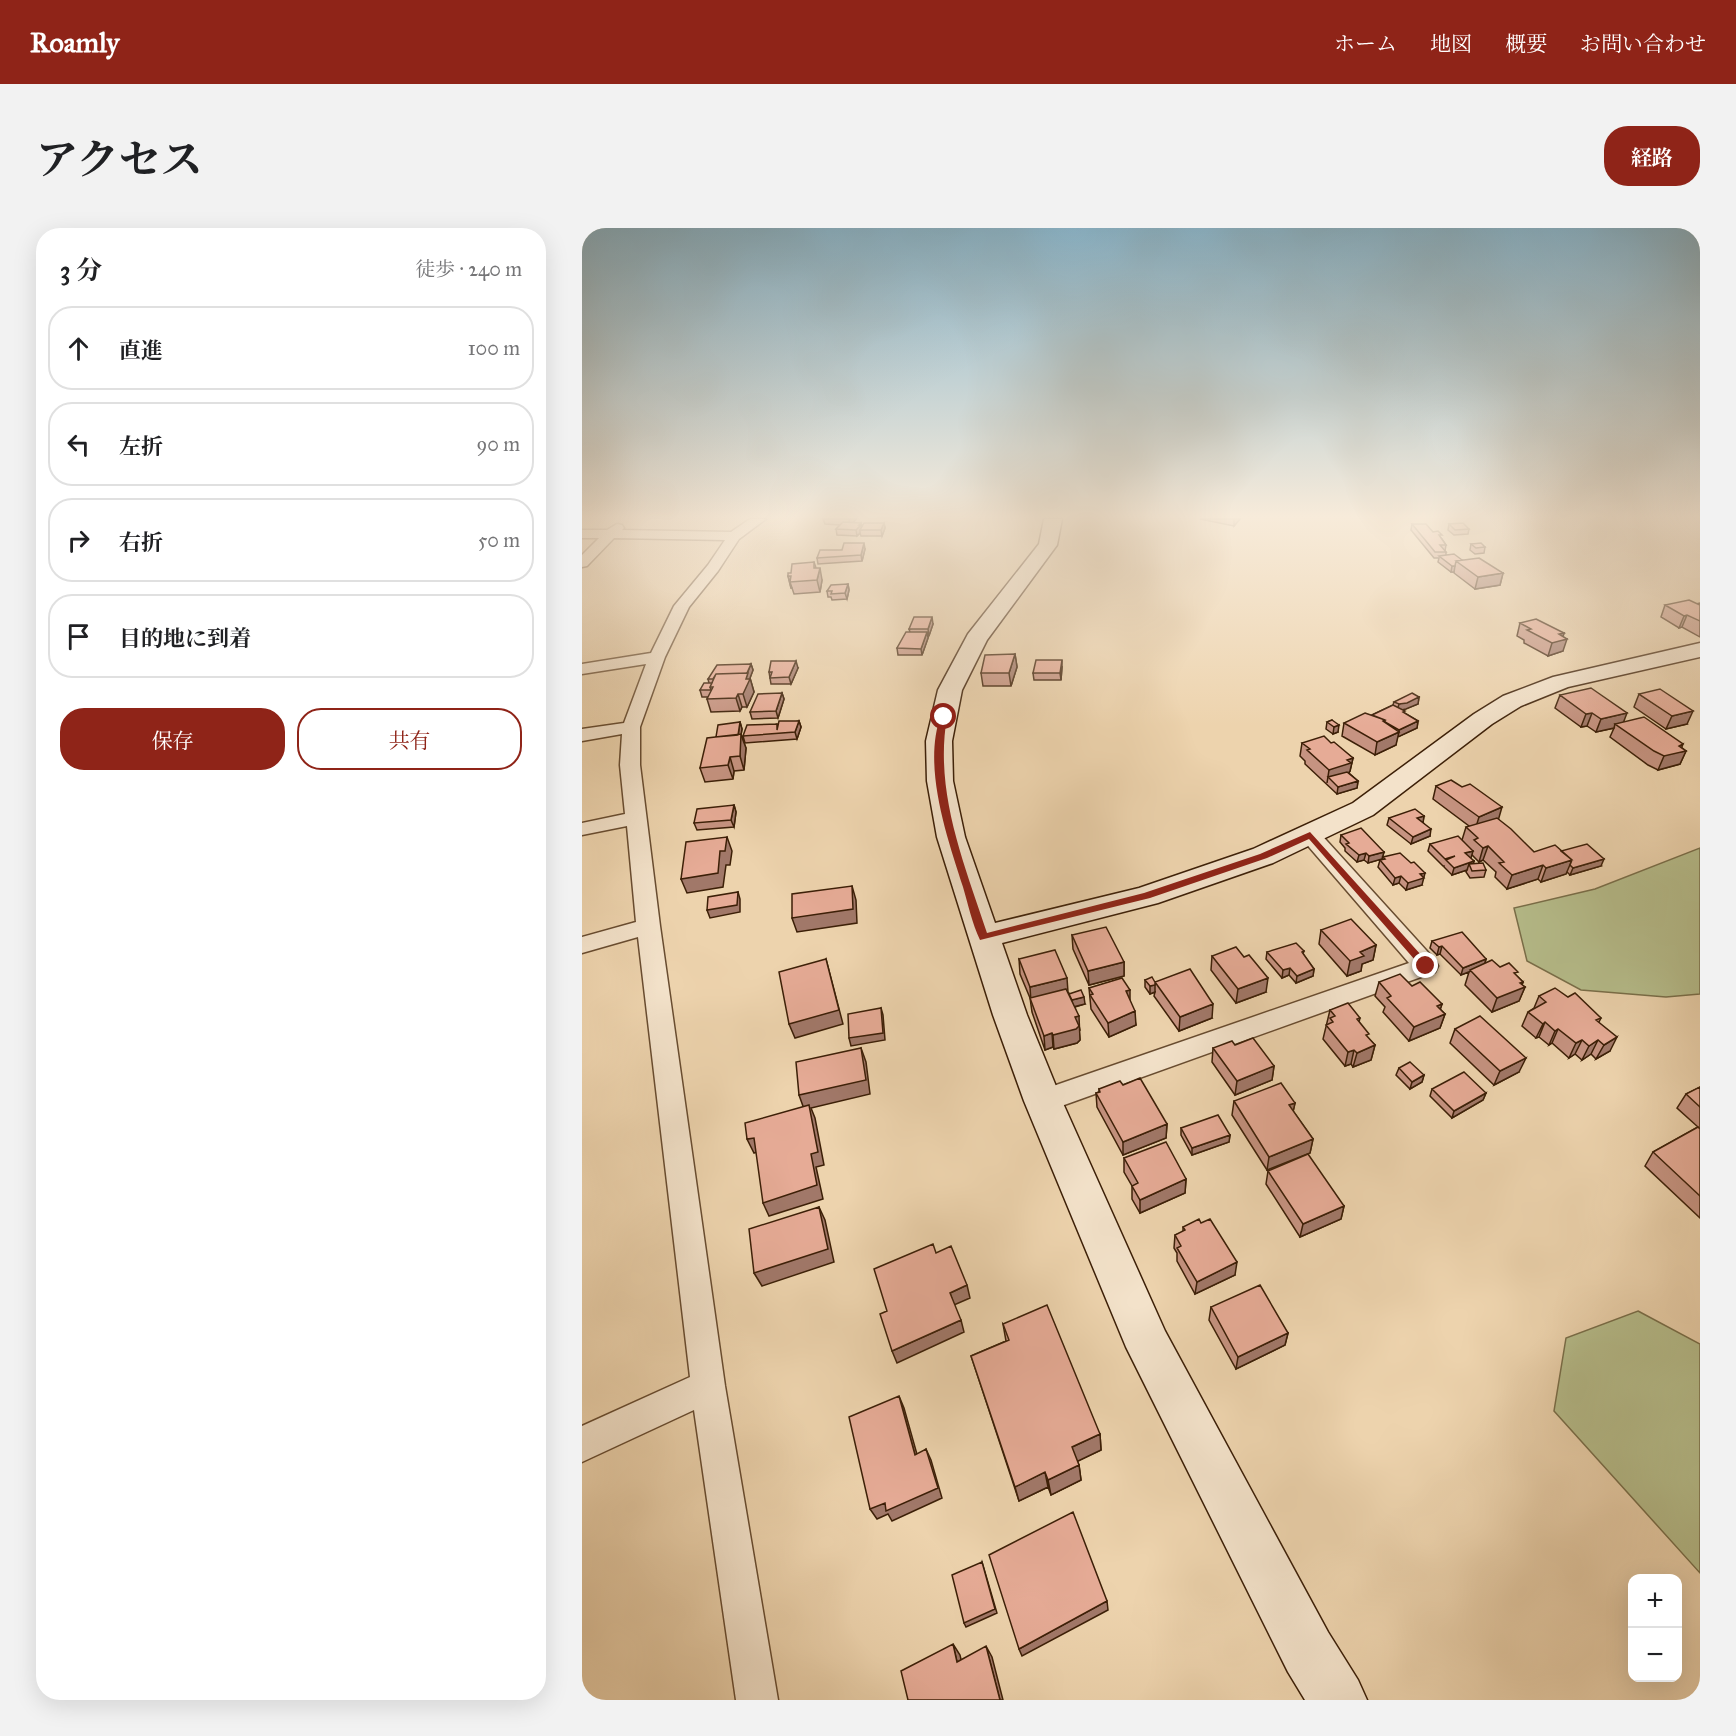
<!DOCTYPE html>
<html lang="ja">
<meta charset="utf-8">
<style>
body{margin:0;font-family:"IM FELL Great Primer","Noto Serif JP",serif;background:#f2f2f2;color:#202124}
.controls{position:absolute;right:18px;bottom:18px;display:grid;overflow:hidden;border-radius:12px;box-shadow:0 6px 24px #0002}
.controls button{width:54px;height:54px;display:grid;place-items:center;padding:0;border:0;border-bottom:2px solid #e0e0e0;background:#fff;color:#202124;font:30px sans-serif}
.stop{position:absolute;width:18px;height:18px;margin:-14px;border:4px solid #8f2418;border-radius:50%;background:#fff}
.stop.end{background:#8f2418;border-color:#fff;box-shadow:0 2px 6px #0008}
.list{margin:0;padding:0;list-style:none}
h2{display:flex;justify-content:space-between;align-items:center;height:78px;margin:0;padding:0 24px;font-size:26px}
h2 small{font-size:20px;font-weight:400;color:#757577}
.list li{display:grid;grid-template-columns:39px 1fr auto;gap:18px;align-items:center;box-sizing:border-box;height:84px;margin:0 12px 12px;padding:0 12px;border:2px solid #e0e0e0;border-radius:24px}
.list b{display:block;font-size:22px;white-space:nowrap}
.list em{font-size:20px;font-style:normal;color:#757577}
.actions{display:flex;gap:12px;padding:18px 24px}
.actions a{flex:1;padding:14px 0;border:2px solid #8f2418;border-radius:24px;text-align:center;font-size:21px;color:#8f2418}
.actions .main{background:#8f2418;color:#fff}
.icon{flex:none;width:33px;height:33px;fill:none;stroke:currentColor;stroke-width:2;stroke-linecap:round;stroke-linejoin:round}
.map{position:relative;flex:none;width:1118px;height:1472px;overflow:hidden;border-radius:24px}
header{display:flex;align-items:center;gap:36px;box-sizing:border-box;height:84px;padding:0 30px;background:#8f2418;color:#fff}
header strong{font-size:28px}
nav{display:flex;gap:33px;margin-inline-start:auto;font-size:21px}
.intro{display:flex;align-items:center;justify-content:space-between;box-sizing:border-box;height:144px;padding:0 36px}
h1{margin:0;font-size:42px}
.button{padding:15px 27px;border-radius:24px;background:#8f2418;color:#fff;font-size:21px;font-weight:700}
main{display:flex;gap:36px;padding:0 36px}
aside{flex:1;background:#fff;border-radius:24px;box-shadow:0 6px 24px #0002}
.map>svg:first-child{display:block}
</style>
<header>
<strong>Roamly</strong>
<nav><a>ホーム</a><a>地図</a><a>概要</a><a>お問い合わせ</a></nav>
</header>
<div class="intro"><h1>アクセス</h1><a class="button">経路</a></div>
<main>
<aside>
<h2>3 分<small>徒歩 · 240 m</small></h2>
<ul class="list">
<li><svg class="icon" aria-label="ahead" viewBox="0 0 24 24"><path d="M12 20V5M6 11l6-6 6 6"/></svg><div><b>直進</b></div><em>100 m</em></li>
<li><svg class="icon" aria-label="left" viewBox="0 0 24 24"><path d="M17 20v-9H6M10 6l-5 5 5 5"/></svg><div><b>左折</b></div><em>90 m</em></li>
<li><svg class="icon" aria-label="right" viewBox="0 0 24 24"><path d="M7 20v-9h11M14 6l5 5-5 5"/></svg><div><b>右折</b></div><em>50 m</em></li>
<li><svg class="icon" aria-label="arrive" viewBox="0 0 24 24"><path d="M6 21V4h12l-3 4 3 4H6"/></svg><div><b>目的地に到着</b></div></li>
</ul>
<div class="actions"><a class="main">保存</a><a>共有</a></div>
</aside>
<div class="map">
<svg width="1118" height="1472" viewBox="0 0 1118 1472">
<rect width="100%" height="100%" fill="#edd3ad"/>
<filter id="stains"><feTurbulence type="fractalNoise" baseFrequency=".00333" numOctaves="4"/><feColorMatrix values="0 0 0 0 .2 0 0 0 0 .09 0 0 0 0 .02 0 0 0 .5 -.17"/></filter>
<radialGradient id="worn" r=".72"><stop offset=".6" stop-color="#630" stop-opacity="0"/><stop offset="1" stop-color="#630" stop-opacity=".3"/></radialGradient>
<path fill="#b6bd8b" stroke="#796e49" stroke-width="1.5" d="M1118,620V766L1084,769L999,762L945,733L932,680L1013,661Z
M1056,1083L1118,1116V1345L972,1183L984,1110Z"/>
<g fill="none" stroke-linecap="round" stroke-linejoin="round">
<defs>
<path id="street" d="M168,291H184L157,311L136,343L107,379L83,429L58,499V537L78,698L143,1158L196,1472H154L112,1182L0,1234V1198L108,1149L56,709L0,725V709L54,694L45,598L0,607V595L43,586L38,537L40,506L0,513V501L42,495L64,436L0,446V436L69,425L92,378L126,337L143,312L32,310L5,338L0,339V327L17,310H0V302H25L35,296L40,297L42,300L40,302L149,304Z
M728,601L735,602L853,732L856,738L853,744L471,881L461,884L451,881L447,873L451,865L827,735L721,612L718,607L721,602Z"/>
<path id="secondary" d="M462,291H480L475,317L405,412L380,462L370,513L371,553L383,609L413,695L557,660L671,621L771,575L892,486L921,468L971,449L1118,415V429L986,459L939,478L910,496L791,587L691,635L576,675L420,715L445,787L480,873L583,1103L746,1404L776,1452L785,1472H723L706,1444L544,1119L442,873L411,787L355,609L345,553L344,513L356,462L386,406L457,316Z"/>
</defs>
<use href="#street" stroke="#684c30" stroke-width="3"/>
<use href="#secondary" stroke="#3c1f07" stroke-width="3"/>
<use href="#street" fill="#f3e2ca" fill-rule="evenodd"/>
<use href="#secondary" fill="#f3e2ca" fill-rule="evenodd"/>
</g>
<path fill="#c69381" stroke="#3c1f07" stroke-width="1.5" d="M241,291H274L271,295H279L280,299L302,295L303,300L300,308H279L278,305L275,308L255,307L254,301L258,297L243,296Z
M618,291H658L652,298Z
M830,296L851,304L860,311L864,317L863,323L864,324V327L921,345L918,357L893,361L872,345V344H869L856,334L857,330H852L829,302Z
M867,296L887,301L886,306L872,307L866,302Z
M889,316L903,319L902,325L893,326L888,322Z
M283,321L280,333L236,336L235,330L260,322Z
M232,334L234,340L240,352L238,364L212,366L210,360H209L206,348L209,345Z
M266,356L267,362L265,371L250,372L249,369H246L245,363Z
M1118,375V409L1100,399L1097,400L1079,389L1083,377L1114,376Z
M938,395L982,405L981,408V423L966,428L942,415V412L935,408Z
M351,396L340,427H316L315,420L328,404L327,401Z
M433,426L435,439L429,458H401L399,445Z
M169,436L171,442L168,450L172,464L165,479H160L158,483L129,484L125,471L126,469H120L118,462L127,455L126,451Z
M480,439L479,452H452L451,445Z
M216,440L209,456H189L187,444Z
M200,465L202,471L196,490L170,491L168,484Z
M1057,466L1105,496L1084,501L1052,479Z
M978,467L1100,520L1104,523L1098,536L1076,542L1066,537L1028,509L1032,500L1014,504L1005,498L999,499L973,480Z
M837,469L836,476L820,482L822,485L836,493L835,500L815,509L814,517L793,527L760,508L762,495L790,487L811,477L812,474Z
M750,492L756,504L751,506L744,501L745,494Z
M217,493L219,499L215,511L163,515L161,508L195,496L196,498Z
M158,494L160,501L159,507L164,520L162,542L152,543L151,551L123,554L118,540L134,509Z
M720,515H749L771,530L768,543L767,545L776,553L775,560L755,566L723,536V533L718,528Z
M854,558L916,591L952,624L979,623L1019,638L988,647L985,644L984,646L959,654L956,651L925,661L913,649L914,644L901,632L897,634L890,627L888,630L892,633L891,636L904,642L902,649L888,650L884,644L885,642L870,647L862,639V638H861L846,623L848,616L880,612L884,599L887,598L851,571Z
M152,577L154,584L152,599L115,602L112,595Z
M842,588L841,594L848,608L829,616L805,597L807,590Z
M759,607L802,624L800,631L786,635L782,632L775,634L763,623V620L758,614Z
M801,629L840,657L824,662L817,655L811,657L796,639L798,632L800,631Z
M739,702L794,717L791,732L780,736L779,743L765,748L737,716Z
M490,707L542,734V748L507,757L491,721Z
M850,713L904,731L903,735L918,739L934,747L941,754L940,757L943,759L937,773L910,784L883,757L887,744L879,747L858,726L855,727L848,720Z
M722,723L721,726L732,741L731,748L714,755L707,747L700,750L684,731L685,724Z
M630,728L684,764L654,775L629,742Z
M437,731L503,776L493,779L498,802H497L498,812L495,815L472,821L471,819L463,822L450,784L448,770L438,746Z
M563,752L573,754L630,790L597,803L572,768L573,764L568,766L563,759Z
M797,754L830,758L860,776L858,781L863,786L858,800L827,813L801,784L803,779L793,768Z
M507,760L548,773L554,797L527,809L509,781Z
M957,768L986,769L1019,790L1017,794L1028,823L1014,831L1009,826L1000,832L993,826L987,830L970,815L967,817L957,809L954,810L940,798L946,784L952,780Z
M748,782L778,790L777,794L786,810L793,817L789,832L771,839L769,836L763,838L741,811Z
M873,801L937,844L912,857L868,815Z
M631,820L692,838L690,852L653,867L630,834Z
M817,840L842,847L840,854L828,861L814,847Z
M1118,859V990L1063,938L1071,924L1116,899L1095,880L1104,866Z
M517,861L585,896L584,910L541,927L515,879L514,865L517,864Z
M850,861L904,865L901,872L870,890L848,868Z
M652,873L713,875L711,883L731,911L728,925L685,942L650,887Z
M599,900L648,907L647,914L610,927L599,907Z
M542,930L604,951L603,965L558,985L550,971V958L542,944Z
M686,943L762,978L759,991L718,1009L684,956Z
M619,995L653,1047L613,1066L595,1033V1025L592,1020L593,1007L601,1004V999Z
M629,1079L706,1105L703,1117L654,1141L627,1092Z
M421,1096L518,1206L519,1222L495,1233L497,1237L499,1252L469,1267L466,1259L437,1273L389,1128L424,1113Z"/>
<path fill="#a17869" stroke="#3c1f07" stroke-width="1.5" d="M267,291H274L268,298Z
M652,291H658L652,298Z
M279,295L280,302H278V305L275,308L274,302Z
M302,295L303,300L300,308L299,302Z
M282,315L283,321L280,333L279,327Z
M870,338H873L872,344H869Z
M238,340L240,352L238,364L235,352Z
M921,345L918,357L893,361L896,349Z
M206,348H209L208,354L210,360H209Z
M266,356L267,362L265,371L263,365Z
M1105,387L1100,399L1097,400L1102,388Z
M350,389L351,396L347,408L346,401Z
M345,404L346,410L340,427L339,421Z
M982,405L980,412L985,411L981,423L966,428L970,415L977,406Z
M433,426L435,439L429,458L427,445Z
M480,432V439L479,452L478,445Z
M214,433L216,440L209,456L207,449Z
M169,436L171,442L168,450L172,464L165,479L161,466L165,446Z
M200,465L202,471L196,490L194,483Z
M156,466L160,479L158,483L154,470Z
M837,469L836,476L824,481L815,483L817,476Z
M1111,483L1105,496L1084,501L1090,488Z
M1010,485L1005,498L999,499L1004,486Z
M1045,485L1040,498L1033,496L1032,500L1014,504L1019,491Z
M217,493L219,499L215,511L213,504Z
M836,493L835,500L816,509L817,502Z
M158,494L160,501L159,507L164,520L162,542L158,528L156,509Z
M757,497L756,504L751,506L752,499Z
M817,504L814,517L793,527L795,514Z
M1101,516L1098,524L1104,523L1098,536L1076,542L1082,528L1097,518Z
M148,529L152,543L151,551L146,537Z
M771,530L768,543L767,544L766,549H746L745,555L747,542L765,532Z
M776,553L775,560L755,566L756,559Z
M152,577L154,584L152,599L149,592Z
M920,579L916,593L893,602L897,589Z
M842,588L841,595L835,590Z
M849,601L848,608L829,616L831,609Z
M145,609L150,623L148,637H144L141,659L105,665L99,651Z
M906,618L901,632L897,634L901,620Z
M891,623L889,630L881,632L883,625Z
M802,624L800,631L786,635L787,628Z
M784,625L782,632L775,634L777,627Z
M1022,631L1019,638L988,647L991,640Z
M990,632L984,646L959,654L964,640Z
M892,633L890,640L887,636L885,642L870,647L872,640Z
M961,637L956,651L925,661L930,647Z
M843,645L840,657L824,662L826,655L838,646Z
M819,648L817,655L811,657L813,650Z
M270,658L274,672L275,695L215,704L210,690Z
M156,664L158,671V684L128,690L125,682Z
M794,717L791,732L780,736L779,743L765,748L768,733L778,724Z
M860,718L858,726L855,727L857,719Z
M244,731L261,796L213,810L207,796Z
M904,731L902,738L879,747L881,740Z
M542,734V748L507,757L506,743Z
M708,740L707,747L700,750L701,742Z
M732,741L731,748L714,755L715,748Z
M485,750L486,764L449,774L448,759Z
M686,750L684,764L654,775L656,761Z
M941,754L939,760L943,759L937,773L910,784L915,770Z
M573,757V764L568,766V758Z
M548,762V776L544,763Z
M502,769L503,776L491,779L490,772Z
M631,776L630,790L597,803L598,789Z
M860,776L856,789L863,786L858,800L827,813L832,799L855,778Z
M299,780L301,787L303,812L269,818L267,810Z
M553,783L554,797L527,809L526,795Z
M497,788L498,812L495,815L472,821L471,807L493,789Z
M963,794L957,809L954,810L961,796Z
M976,801L970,815L967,817L973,803Z
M470,805L471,819L463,822L462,808Z
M1035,809L1028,823L1014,831L1022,817Z
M1000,812L993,826L987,830L994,815Z
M1016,812L1009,826L1000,832L1007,818Z
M793,817L789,832L771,839L775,825Z
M279,820L284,834L288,866L229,880L233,890L242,937L234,939L241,971L187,988L181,975L229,926L222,881L217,867Z
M772,822L769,836L763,838L766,824Z
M944,830L937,844L912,857L918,843Z
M692,838L690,852L653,867L655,853Z
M842,847L840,854L828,861L830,854Z
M904,865L901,872L870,890L872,883Z
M713,875L710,889L707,877Z
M585,896L584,910L541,927V914Z
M648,907L647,914L610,927V920Z
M172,910L178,923L172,925L165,911Z
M731,911L728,925L685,942L687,929Z
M604,951L603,965L558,985V972Z
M762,978L759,991L718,1009L721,996Z
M237,979L243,992L252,1034L180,1058L172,1045Z
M655,1034L653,1047L613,1066L615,1054Z
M385,1057L388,1070L372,1077L368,1065Z
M379,1092L382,1104L315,1135L310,1123Z
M706,1105L703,1117L654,1141L656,1129Z
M317,1168L322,1180L338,1237L333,1227Z
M518,1206L519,1222L492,1235L490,1219Z
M344,1221L349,1232L360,1270L310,1293L306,1286L295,1291L288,1281Z
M497,1237L499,1252L469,1267L466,1252Z
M463,1244L466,1259L437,1273L433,1259Z
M400,1334L415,1385L384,1399L382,1395Z
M525,1373L526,1382L440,1428L437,1421Z
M371,1416L378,1427L382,1444L375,1434Z
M404,1418L410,1429L421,1472H418Z"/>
<path fill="#e6ab96" stroke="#3c1f07" stroke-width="1.5" d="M261,294L279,295L277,297H279L274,302L254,301Z
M282,295H302L299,302H278Z
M881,295L887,301L873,302L867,296Z
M830,296H844L851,304L856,303L860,307H857L864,317H858L864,324H853Z
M262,315H282L279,327L235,330L238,322H260Z
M899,315L903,319L894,320L889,316Z
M872,326L880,332L874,333L873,338H870L857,328Z
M897,330L921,345L896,349L874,333Z
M232,334V340H238L235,352L208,354L209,348H206V345H209L210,336Z
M266,356L263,365L249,366L250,363H245L249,357Z
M1107,372L1118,377V393L1105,387L1102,388L1083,377Z
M332,389H350L346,401H327Z
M954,391L982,405L977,406L985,411L970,415L945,402L949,401L938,395Z
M324,404H345L339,421L315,420Z
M433,426L427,445H399L403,427Z
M454,432H480L478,445H451Z
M189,433H214L207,449L188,450L190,444H187Z
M169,436L165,445L134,446L131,451H126L135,437Z
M166,445L164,451H168L161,466H156L154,470L125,471L131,459H128L134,446Z
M122,455H130L128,459L129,462H118Z
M1009,460L1045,485L1019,491L1010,485L1004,486L978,467Z
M1078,461L1111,483L1090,488L1057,466Z
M200,465L194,483L168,484L176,466Z
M830,465L837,469L825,475L817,476L812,474Z
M811,477L823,483L821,484L836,493L817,502L803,494V492L790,487Z
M783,485L803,492L801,493L817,504L795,514L762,495Z
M1062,489L1101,516L1097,518L1104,523L1082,528L1072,523L1033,496Z
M750,492L757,497L752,499L745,494Z
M197,493H217L213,504L161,508L165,497L195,496V502Z
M158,494L156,507L134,509L136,497Z
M159,506L158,528L148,529L146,537L118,540L125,510Z
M742,508L749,515L752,514L771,530L765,532L769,535L747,542L725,522L728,521L720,515Z
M765,544L776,553L756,559L746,549Z
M869,552L880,559L888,556L920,579L897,589L854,558Z
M152,577L149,592L112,595L115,581Z
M833,581L842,588L835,590L849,601L831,609L807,590Z
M915,590L929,601L952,624L973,617L990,632L964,640L961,637L930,647L917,635L922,634L906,618L901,620L892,612L896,610L884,599Z
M779,600L802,624L787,628L784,625L777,627L764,616L767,615L759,607Z
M876,608L891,623L883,625L892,633L872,640L864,632L873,628L863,631L848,616Z
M145,609L143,623H138L136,645L99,651L104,614Z
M1005,616L1022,631L991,640L988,637L990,632L979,623Z
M818,625L829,635L832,634L843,645L838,646L842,650L826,655L819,648L813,650L798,632L803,631L801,629Z
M901,635L904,642L890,643L887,636Z
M270,658L271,681L210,690V666Z
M156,664L155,677L125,682L126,669Z
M769,691L794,717L778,724L782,728L768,733L739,702Z
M524,699L542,734L506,743L490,707Z
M880,704L904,731L881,740L860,718L857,719L850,713Z
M714,715L722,723L720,724L732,741L715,748L708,740L701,742L685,724Z
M654,719L662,729L667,727L686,750L656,761L630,728Z
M473,722L485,750L448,759L437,731Z
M244,731L257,782L207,796L197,744Z
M910,732L918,739L927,735L936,744L932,745L941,754L938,755L943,759L915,770L888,742Z
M608,741L631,776L598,789L573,754Z
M818,746L830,758L838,754L860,776L855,778L863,786L832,799L805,770L809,768L797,754Z
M570,749L574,756L573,754V757L568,758L563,752Z
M540,750L548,762L544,763L553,783L526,795L508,767L511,766L507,760Z
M973,760L986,769L993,765L1019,790L1014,792L1035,809L1022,817L1016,812L1007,818L1000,812L994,815L976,801L973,803L963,794L961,796L946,784L964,774L957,768Z
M484,761L497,788L493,789L497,798L494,801L471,807L470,805L462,808L448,770Z
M499,762L502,769L490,772L487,766Z
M766,775L778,790L775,791L787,806L784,807L793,817L775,825L772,822L766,824L744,797L751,794L748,790L753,788L748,782Z
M299,780L301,805L267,810L266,786Z
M898,788L944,830L918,843L873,801Z
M671,810L692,838L655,853L631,820L650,813L653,817Z
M279,820L284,852L217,867L214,834Z
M828,834L842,847L830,854L817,840Z
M882,844L904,865L872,883L850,861Z
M558,850L585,896L541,914L514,865L518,864L517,861L538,853L541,857Z
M699,855L713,875L707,877L731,911L687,929L652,873Z
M1118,859V879L1104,866Z
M227,877L236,924L229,926L235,957L181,975L172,910L165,911L163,895Z
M636,887L648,907L610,920L599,900Z
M1116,899L1118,901V968L1071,924Z
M584,914L604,951L558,972L550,958L556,955L542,930Z
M726,926L762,978L721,996L686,943Z
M237,979L246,1021L172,1045L167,1001Z
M617,991L619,995L628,991L655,1034L615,1054L595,1020L599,1018L593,1007L603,1002L601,999Z
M351,1016L354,1025L369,1018L385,1057L368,1065L379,1092L310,1123L298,1086L305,1083L292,1041Z
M678,1057L706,1105L656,1129L629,1079Z
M465,1077L518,1206L490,1219L497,1237L466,1252L463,1244L433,1259L389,1128L427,1112L421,1096Z
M317,1168L333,1227L344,1221L356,1260L304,1283L303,1275L288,1281L267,1189Z
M491,1284L525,1373L437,1421L407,1327Z
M400,1334L413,1381L382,1395L370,1347Z
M371,1416L375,1434L404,1418L418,1472H326L319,1443Z"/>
<linearGradient id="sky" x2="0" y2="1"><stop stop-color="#89b6cd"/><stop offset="0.58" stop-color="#f7ebda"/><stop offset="1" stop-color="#f7ebda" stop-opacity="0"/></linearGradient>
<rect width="1118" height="498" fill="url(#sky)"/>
<path fill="#8f2418" d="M359,487L365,489C352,564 382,635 405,705L562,665L678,626L728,604L849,738L844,741L840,740L727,611L685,630L568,670L398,712C390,695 386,676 381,659C365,609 340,538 359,487Z"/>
<rect width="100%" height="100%" filter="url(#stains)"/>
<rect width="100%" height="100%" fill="url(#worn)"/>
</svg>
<div class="controls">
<button>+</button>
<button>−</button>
</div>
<div class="stop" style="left:362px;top:489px"></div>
<div class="stop end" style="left:844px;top:738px"></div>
</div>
</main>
